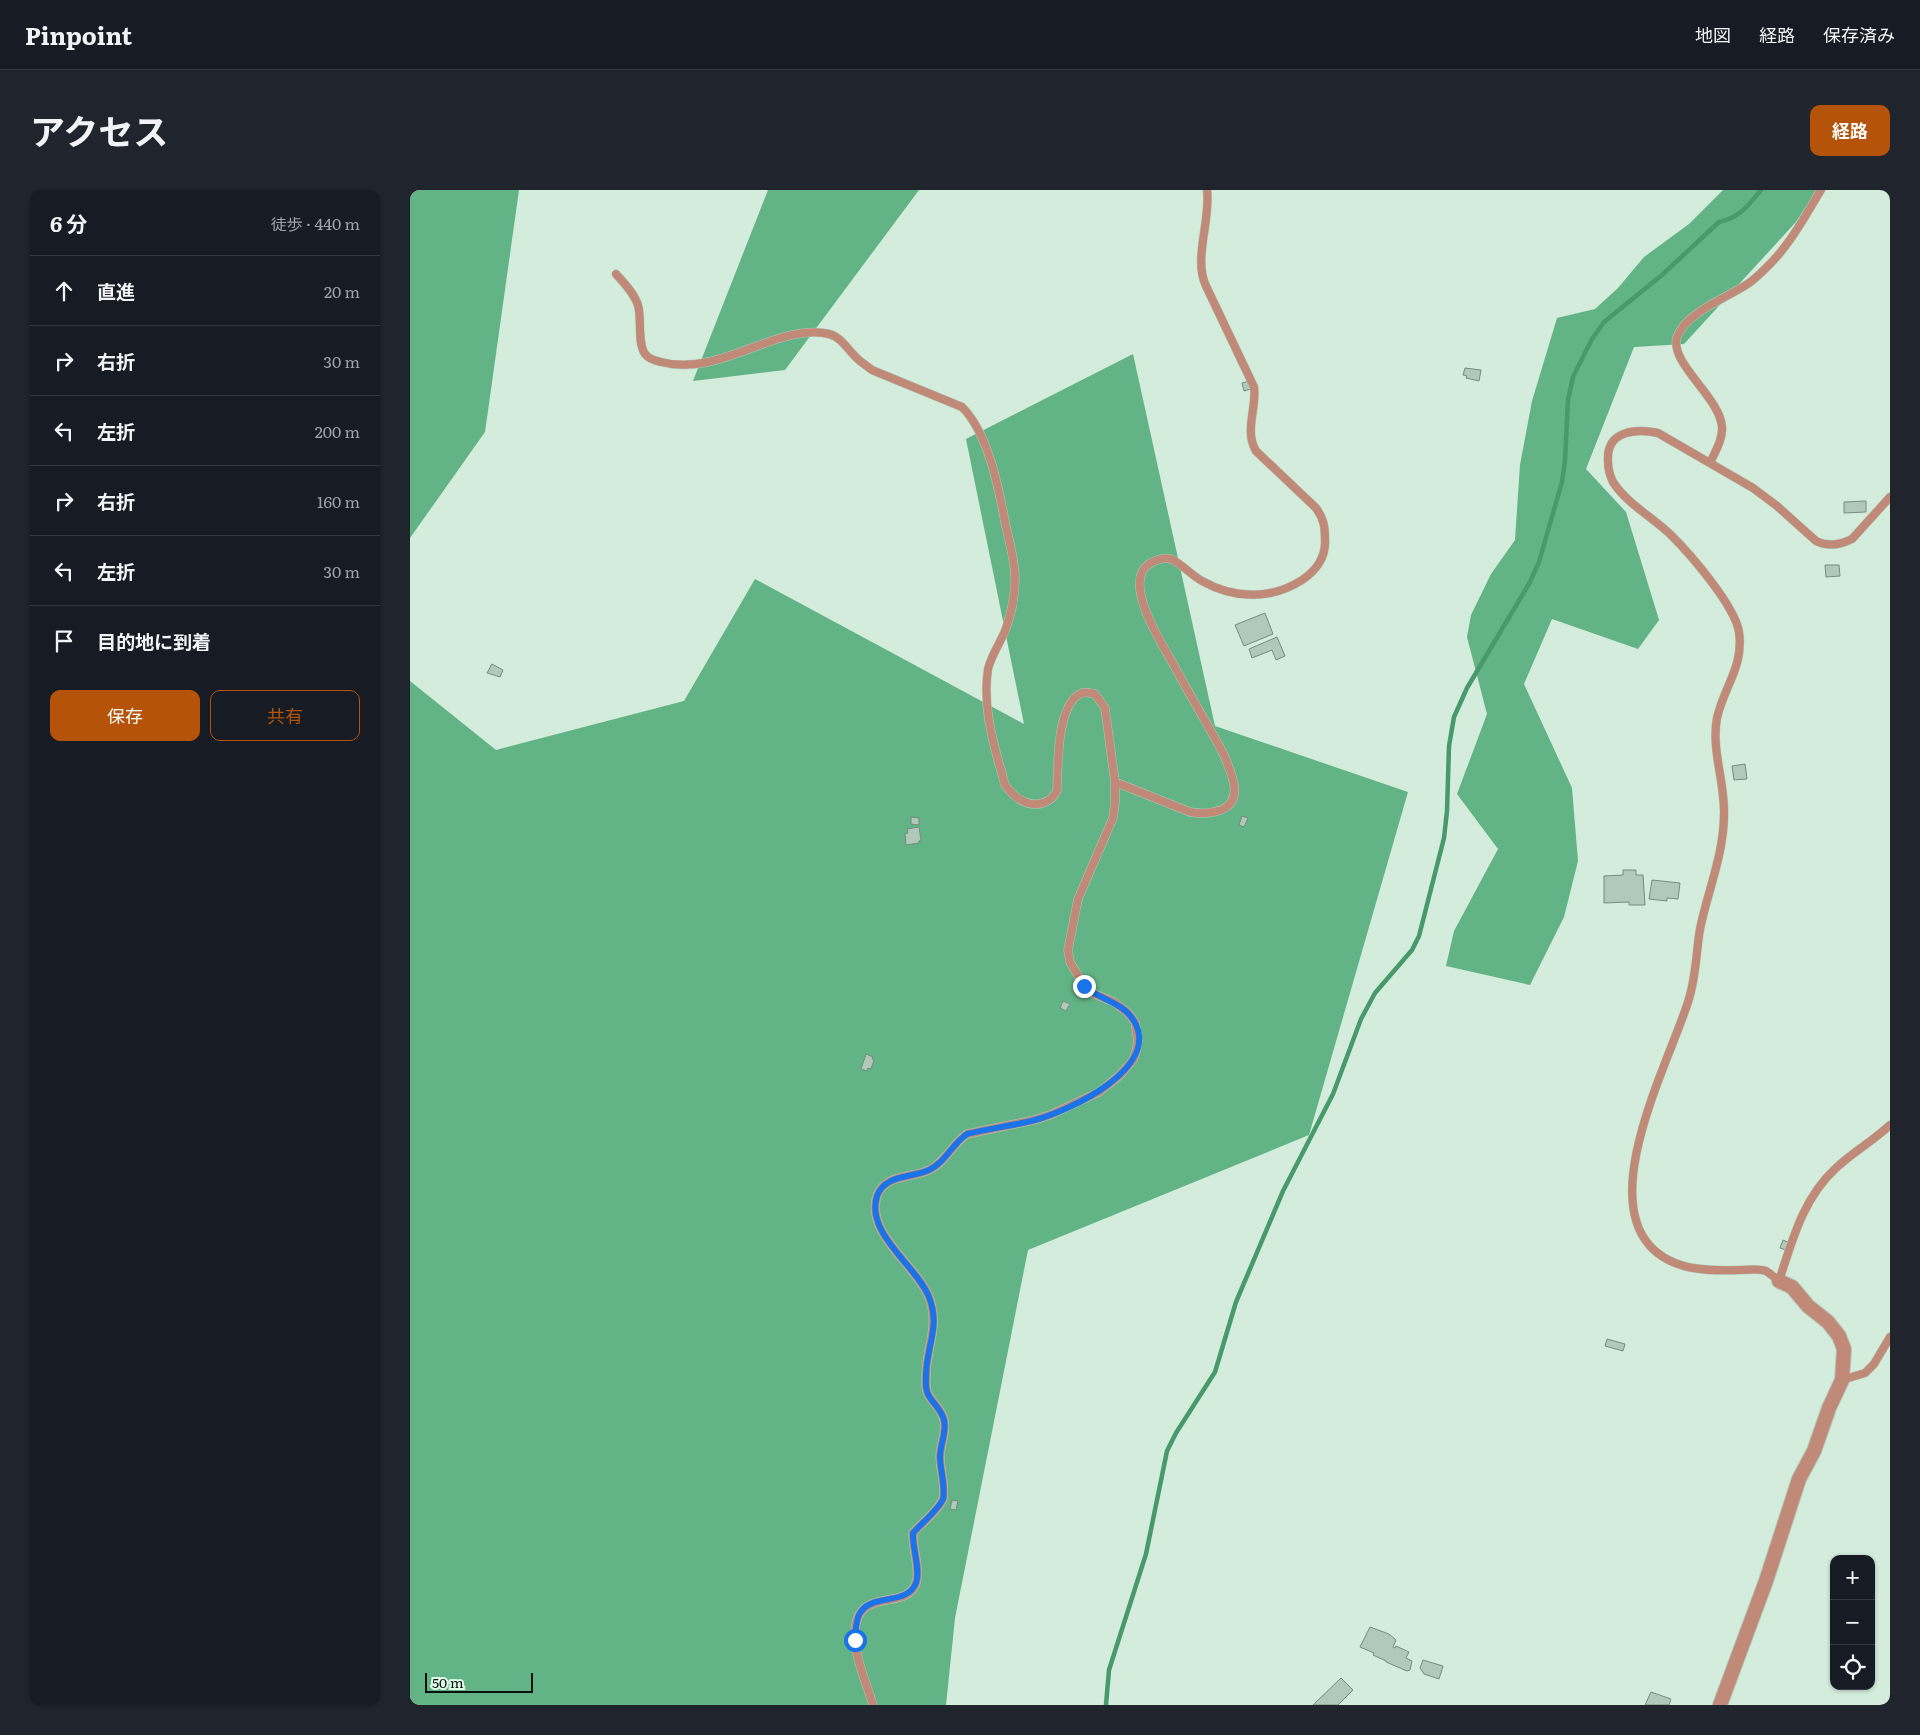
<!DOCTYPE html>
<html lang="ja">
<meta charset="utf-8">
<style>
body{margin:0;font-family:Literata,"Noto Sans JP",serif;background:#20242c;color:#f1f3f6}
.controls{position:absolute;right:15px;bottom:15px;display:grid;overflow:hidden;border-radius:10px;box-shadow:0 1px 4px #0004}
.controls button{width:45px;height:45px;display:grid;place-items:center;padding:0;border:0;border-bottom:1px solid #363941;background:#171b24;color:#f1f3f6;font:25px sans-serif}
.scale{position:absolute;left:15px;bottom:12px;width:108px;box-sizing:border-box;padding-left:5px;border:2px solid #09120d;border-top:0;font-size:14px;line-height:18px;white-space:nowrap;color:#09120d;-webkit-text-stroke:4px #e0fae9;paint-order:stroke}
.stop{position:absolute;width:15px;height:15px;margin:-11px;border:4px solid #1a73e8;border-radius:50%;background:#fff}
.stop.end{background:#1a73e8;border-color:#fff;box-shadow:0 1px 5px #0008}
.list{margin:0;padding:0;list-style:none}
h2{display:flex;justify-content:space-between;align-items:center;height:65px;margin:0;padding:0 20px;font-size:21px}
h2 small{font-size:16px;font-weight:400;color:#9ea1a6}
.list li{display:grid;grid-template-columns:32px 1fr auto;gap:15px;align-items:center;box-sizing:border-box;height:70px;padding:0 20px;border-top:1px solid #363941}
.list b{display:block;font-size:19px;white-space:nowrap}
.list em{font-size:16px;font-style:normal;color:#9ea1a6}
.actions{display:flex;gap:10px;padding:15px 20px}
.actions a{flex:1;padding:11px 0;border:1px solid #b45309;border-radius:10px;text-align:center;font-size:18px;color:#b45309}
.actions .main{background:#b45309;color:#fff}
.icon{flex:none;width:28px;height:28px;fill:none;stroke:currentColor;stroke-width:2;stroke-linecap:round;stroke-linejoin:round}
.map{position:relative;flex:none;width:1480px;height:1515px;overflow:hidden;border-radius:10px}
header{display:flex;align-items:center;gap:30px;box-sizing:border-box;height:70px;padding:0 25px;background:#171b24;border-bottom:1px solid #363941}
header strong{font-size:24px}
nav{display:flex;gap:28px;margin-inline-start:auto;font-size:18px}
.intro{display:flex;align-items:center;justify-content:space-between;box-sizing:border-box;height:120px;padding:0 30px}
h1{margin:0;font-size:35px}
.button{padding:12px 22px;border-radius:10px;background:#b45309;color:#fff;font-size:18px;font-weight:700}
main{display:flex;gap:30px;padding:0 30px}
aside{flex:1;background:#171b24;border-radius:10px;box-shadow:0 1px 4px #0004}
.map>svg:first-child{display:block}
</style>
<header>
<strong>Pinpoint</strong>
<nav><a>地図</a><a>経路</a><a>保存済み</a></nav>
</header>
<div class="intro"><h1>アクセス</h1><a class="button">経路</a></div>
<main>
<aside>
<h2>6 分<small>徒歩 · 440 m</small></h2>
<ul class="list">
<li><svg class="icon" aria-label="ahead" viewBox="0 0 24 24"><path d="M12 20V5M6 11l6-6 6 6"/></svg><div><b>直進</b></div><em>20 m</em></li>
<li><svg class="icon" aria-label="right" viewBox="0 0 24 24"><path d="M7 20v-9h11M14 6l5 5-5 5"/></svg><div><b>右折</b></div><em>30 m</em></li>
<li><svg class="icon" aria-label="left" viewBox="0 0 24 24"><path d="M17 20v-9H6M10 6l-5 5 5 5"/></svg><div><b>左折</b></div><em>200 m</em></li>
<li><svg class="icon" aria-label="right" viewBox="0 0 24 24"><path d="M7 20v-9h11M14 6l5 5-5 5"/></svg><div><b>右折</b></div><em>160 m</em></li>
<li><svg class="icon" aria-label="left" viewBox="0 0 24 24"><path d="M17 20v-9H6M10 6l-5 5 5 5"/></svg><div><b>左折</b></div><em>30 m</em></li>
<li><svg class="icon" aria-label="arrive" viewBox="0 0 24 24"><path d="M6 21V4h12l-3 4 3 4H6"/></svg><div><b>目的地に到着</b></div></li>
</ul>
<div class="actions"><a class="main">保存</a><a>共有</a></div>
</aside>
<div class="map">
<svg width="1480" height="1515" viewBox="0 0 1480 1515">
<rect width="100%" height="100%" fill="#d3ecdc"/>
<path fill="#62b385" d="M0,0H109L75,242L0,348Z
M358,0H509L375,180L283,191Z
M1313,0H1407L1386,32L1274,154L1224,157L1176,279L1216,322L1249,430L1228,459L1142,429L1114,494L1162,598L1168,671L1154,727L1120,795L1036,776L1044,741L1088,659L1047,604L1077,524L1057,447L1061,425L1081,384L1105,350L1110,275L1122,211L1147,128L1185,119L1208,98L1234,67L1279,34Z
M723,164L805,536L998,602L899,945L618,1060L545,1428L536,1515H0V491L86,560L274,511L345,389L614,534L556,249Z"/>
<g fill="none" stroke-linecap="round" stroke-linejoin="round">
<path stroke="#489a6d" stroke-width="4.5" d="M696,1515L699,1480L736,1364L757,1261L766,1243L805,1182L826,1112L873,1001L923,904L951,829L965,803L1002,760L1009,746L1034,648L1037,621L1039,556L1044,527L1057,498L1120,392L1129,372L1152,292L1155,270L1158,210L1163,187L1182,149L1194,132L1252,85L1309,32C1330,27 1338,16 1351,0"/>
</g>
<path fill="#b0c9b9" stroke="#758c7e" d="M1055,178L1071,180L1069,191L1056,188L1057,186L1053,185Z
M843,190L844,198L834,201L832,193Z
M1456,311V322L1434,323V312Z
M1415,375H1429L1430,386L1416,387Z
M855,423L863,444L834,456L825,435Z
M867,447L875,466L866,470L862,460L842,468L839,459Z
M82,474L93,480L90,487L77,483Z
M1335,574L1337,589L1324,590L1322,576Z
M832,626L838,628L834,637L829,635Z
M501,627L509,628V635L501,634Z
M509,637L511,650L509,651V653L496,655L495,644L498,643L497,639Z
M1213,680H1226V685H1233L1235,715H1219V712L1194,713V686L1213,685Z
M1242,690L1270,693L1268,709L1257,708V711L1239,709Z
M653,811L660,814L656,821L650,818Z
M456,864L463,867L462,869L464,870L461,879L458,878L457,881L451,879Z
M1373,1050L1380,1053L1376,1060L1370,1058Z
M1197,1149L1215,1154L1213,1161L1195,1156Z
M542,1310L548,1311L546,1320L540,1319Z
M960,1437L979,1444L986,1450L983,1457L985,1458L986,1456L999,1462L996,1468L1002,1471L1000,1480L997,1481L976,1472V1471L963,1465L964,1463L950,1457Z
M1013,1470L1033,1476L1029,1489L1014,1484L1010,1478Z
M931,1488L943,1500L928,1515H903Z
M1241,1502L1261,1509L1259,1515H1235Z"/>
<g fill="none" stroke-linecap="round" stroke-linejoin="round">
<defs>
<path id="service" d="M206,84C214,93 224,103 228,115C232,128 227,153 235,164C239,169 246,171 251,172C310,188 367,132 419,144C432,147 439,162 450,171C454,174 458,177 462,180L552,217C579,244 589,300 596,337C600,353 605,372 605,389C605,407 601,425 595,441C590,453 581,466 578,479C573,512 581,546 590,577C592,582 593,589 595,595C599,601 608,610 615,612C627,617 641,613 647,601C648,579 646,516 670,504C674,501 680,503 685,504L695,518L705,592V613L703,628L668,709L658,760L660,772L674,796L682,803L704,812L718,823L725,832L728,851L726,862L723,870L709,886L689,902L640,925L624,930L557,944C543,953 535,973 519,980C502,988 475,984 467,1006C455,1044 507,1076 519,1107C530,1137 516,1157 516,1186C516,1191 515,1199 518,1204C523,1213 532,1220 534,1230C537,1243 530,1254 530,1267C530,1278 536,1299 533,1309C529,1320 511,1334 503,1343C502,1358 511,1380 506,1393C496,1424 441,1391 445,1452C447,1473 457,1495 463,1515
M1300,273C1305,262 1313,249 1312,237C1310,207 1259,173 1267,147C1276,122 1319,107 1339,93C1346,88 1353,81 1359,75C1381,53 1395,26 1411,0
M1480,307L1442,349C1430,355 1418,357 1406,351L1367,316L1343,298L1248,243C1225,238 1196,241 1198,271C1198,279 1200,286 1203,292C1217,314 1244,328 1262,346C1281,365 1325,416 1329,442C1334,477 1314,496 1307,528C1301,560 1315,592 1314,624C1314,664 1298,700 1290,739C1286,763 1286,789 1278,812C1259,872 1190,1001 1240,1056C1263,1081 1298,1081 1330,1080C1338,1080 1349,1078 1356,1081C1361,1084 1365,1088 1369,1091C1382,1051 1393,1008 1426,978C1443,962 1463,951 1480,935
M705,592L780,622C791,624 800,624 811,620C835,610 821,583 814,565C799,536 781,508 766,479C754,457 711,393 739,374C745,370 754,367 761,369C772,374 781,385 792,391C824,409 861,410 892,390C906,381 916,367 915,350C915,337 914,329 906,318L846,261C834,241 847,218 844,197L796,96C783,69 801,30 797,0
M1432,1190L1455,1183L1464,1174L1480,1147"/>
<path id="minor" d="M1310,1515L1356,1391L1389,1289L1404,1261L1419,1218L1432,1190L1434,1159L1429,1146L1418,1132L1398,1116L1382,1097L1369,1091"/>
</defs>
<use href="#service" stroke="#b3c9bb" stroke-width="9"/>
<use href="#minor" stroke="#b3c9bb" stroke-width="16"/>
<use href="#service" stroke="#c18978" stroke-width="8"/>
<use href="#minor" stroke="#c18978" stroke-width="14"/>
</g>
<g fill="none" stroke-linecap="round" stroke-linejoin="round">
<path stroke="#1a73e8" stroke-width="6" d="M445,1450C446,1441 445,1431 450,1423C462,1403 497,1416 506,1393C511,1381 502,1357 503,1343C511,1334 529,1319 533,1309C536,1299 530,1278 530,1267C530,1254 537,1243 534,1230C532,1220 522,1213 518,1204C515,1199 516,1191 516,1186C516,1157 531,1137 519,1107C507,1076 455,1044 467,1006C475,984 502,988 519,980C535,973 543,953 557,944C580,938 603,936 625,930C659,921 752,878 724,831C713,812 690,810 674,796"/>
</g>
</svg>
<div class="controls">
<button>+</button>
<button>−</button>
<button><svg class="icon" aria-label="locate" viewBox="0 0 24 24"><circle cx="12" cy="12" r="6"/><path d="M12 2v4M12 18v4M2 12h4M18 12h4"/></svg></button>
</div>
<div class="scale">50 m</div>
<div class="stop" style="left:445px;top:1450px"></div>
<div class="stop end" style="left:674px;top:796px"></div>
</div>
</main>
